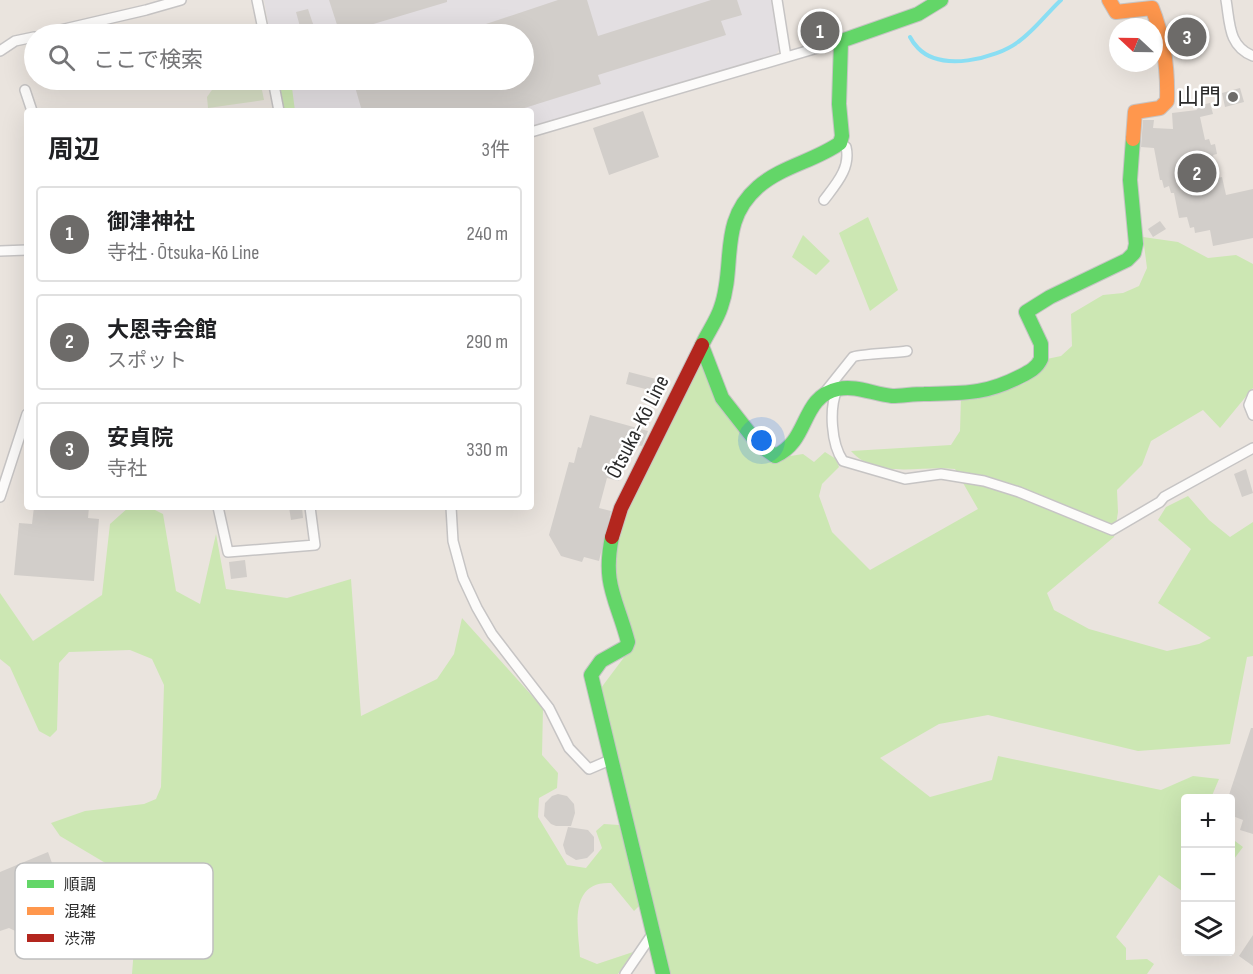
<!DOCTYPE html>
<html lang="ja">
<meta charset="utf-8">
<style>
body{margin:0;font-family:"Sofia Sans Condensed","Noto Sans JP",sans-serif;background:#f2f2f2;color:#202124}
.controls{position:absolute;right:18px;bottom:18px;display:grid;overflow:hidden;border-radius:6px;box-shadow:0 6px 24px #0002}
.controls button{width:54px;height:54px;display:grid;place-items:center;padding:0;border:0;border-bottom:2px solid #e0e0e0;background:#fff;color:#202124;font:30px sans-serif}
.compass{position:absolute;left:1109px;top:18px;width:54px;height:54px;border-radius:50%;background:#fff;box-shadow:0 6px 24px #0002;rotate:292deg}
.you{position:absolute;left:762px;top:441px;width:21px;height:21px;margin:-15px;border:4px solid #fff;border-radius:50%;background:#1a73e8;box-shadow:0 0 0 9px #1a73e833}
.badge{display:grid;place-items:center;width:39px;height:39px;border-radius:50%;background:#6d6b69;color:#fff;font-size:20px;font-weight:700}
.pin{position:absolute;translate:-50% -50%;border:3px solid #fff;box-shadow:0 2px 6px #0006}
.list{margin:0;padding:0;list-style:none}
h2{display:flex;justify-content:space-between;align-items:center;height:78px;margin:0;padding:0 24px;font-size:26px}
h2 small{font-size:20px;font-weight:400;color:#757577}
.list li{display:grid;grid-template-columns:39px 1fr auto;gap:18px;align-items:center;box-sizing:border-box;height:96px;margin:0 12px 12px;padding:0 12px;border:2px solid #e0e0e0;border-radius:6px}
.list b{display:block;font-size:22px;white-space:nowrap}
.list p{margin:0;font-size:20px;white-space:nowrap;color:#757577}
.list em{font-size:20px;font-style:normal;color:#757577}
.icon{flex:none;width:33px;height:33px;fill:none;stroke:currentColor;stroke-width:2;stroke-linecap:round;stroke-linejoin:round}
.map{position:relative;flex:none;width:1253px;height:974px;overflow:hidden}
.search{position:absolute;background:#fff;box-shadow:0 6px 24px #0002;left:24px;top:24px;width:510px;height:66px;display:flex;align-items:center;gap:15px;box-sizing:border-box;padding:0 21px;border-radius:33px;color:#757577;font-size:22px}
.panel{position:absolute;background:#fff;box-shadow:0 6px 24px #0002;left:24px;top:108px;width:510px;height:402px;border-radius:6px}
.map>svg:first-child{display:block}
</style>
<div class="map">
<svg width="1253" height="974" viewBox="0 0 1253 974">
<rect width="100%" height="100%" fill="#eae4de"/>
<path fill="#e3dfe2" d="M264,0H772L780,49L775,55L531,127V111H284L278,80H524V34H270Z"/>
<path fill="#cce7b3" d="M278,80H291L295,111H284Z
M868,217L898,290L870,311L839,233Z
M803,235L830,261L816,275L792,257Z
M1143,237L1178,242L1208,258L1236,255L1253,264V388L1220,428L1203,410L1151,441L1142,465L1117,490L1118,512L1114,537L1047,593L1054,610L1089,629L1167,651L1199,644L1211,638L1158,603L1191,549L1158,520L1166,507L1188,496L1209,520L1230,537L1253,522V656L1247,657L1230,744L1138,751L988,715L939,724L880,758L930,797L992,780L998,756L1161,790L1193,776L1219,779L1211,798H1186L1185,893L1159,875L1116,937L1126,948V960L1147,959L1154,964L1147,974H670L601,688L628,652L632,632L616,584L614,548L628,507L699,365H702L778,458L803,454L814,462L825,452L836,459L839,467L822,484L819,496L832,532L870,570L978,509L955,469C921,465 877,480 851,451L951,445L960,431L961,397L1023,384L1032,378L1042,360L1061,356L1072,346L1071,314L1103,295L1123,293L1139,286L1147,268Z
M129,507H149L163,514L176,591L200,604L216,534L226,589L287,598L351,579L361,716L437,679L454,654L462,618L543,708L542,755L558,773L557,788L539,798L538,817L567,865L586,868L602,848L596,831L604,824L619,825L640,905L634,911L611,883C568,881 578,928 580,957L597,964L633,952L618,974H132L139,883L60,836L51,823L85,811L144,804L156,799L161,787L164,685L152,659L130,650L69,652L59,663L57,730L50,737L39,731L10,667L0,659V593L33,641L102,595L110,524Z
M1231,838L1243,847L1231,863Z"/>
<path fill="#d6dec4" d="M219,80H260L264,100L208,108L207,97Z"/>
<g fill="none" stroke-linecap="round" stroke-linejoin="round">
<path stroke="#8adef3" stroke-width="4" d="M910,37C912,41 915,45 918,48C941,72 995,59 1018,42C1034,31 1047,13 1061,0"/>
</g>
<path fill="#d2ceca" d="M329,0H447V2L340,34Z
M558,0H587L598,36L711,0H737L742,15L721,21L726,35L598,75L601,84L515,111H362L353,80H524V34H459V33Z
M308,9L312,21L317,34H302L296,12Z
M1240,88L1244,102L1225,107L1222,93Z
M1210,103L1213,114L1200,117L1205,140L1209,139L1211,145L1215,144L1217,154L1213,155L1218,178L1222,177L1226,195L1253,189V238L1213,246L1210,230L1195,233L1194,227L1190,228L1187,217L1179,218L1174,193H1171L1169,186L1164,188L1162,180H1160L1154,148L1141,147L1143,120H1154L1153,128L1173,129L1172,113L1197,110L1196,106Z
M643,111L659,157L609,175L593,128Z
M1160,221L1166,229L1153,237L1148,229Z
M629,372L656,379L653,391L626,384Z
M590,415L648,431L642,446L627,443L619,481L607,478L599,508L611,511L599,561L584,557L582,562L561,556L549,535L569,462L574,463L578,447L581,448Z
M1246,469L1253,493L1242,497L1234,474Z
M34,507H89L88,518L99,519L94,581L14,575L19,523L32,524Z
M289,507H302L303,518L291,520Z
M245,560L247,577L231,579L229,562Z
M1251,728H1253V834L1240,830L1243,820L1230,815V798H1228Z
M558,794L567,796L574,804L575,813L571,826H556L551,824L544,816L545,803L552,796Z
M568,827L588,830L594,837V851L587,858L576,860L566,854L563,845Z
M48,852L57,877L64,875L85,930L34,949L30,938L9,928L0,931V872Z
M1253,935V966L1239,956Z"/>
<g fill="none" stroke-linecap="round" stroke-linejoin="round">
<defs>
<path id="street" d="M257,0L264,34
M777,0L786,57
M1226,0C1230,23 1228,46 1253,56
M43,34L146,10L181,0
M0,51L15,41L34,37
M273,80L279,111
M25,90L32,111
M531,132L841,41
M824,200C836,184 851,168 846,147L840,143
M0,251L27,250
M837,390C829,408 831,444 843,461L905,479L941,474L984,481L1019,492L1112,530L1160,502L1164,497L1253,448
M825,392L853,357C858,354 896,353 907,351
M1253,395L1249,405L1253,415
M0,497L27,414
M218,507L228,552L315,545L310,507
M451,507L453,541L463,578L477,608L492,634L549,708L569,748L589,769L610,760
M625,974L653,933"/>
<path id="fast" d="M702,345C708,332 717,320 721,307C736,264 718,222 758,187C782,166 815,161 840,143L842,136L839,104L841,41L918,14L941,0
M702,346L722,398L758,444L775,456C810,441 800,397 838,389C856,385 873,394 892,396C902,396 913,394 924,394C963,393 984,395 1021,376C1029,372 1037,368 1041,359V344L1026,312L1050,297L1127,260L1134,253L1136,244L1130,180L1133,139
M612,537C602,585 617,599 628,642L626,647L601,661L591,675L663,974"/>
<path id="slow" d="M1109,0L1116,12L1152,8C1164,38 1168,69 1167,101L1160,108L1135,112L1133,139"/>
<path id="jam" d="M612,537L621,508L702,345"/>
</defs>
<use href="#street" stroke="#c6c4c4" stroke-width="12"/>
<use href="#fast" stroke="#c6c4c4" stroke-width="16"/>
<use href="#slow" stroke="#c6c4c4" stroke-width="16"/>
<use href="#jam" stroke="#c6c4c4" stroke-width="16"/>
<use href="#street" stroke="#fcfbfa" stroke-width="9"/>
<use href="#fast" stroke="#63d668" stroke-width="14"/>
<use href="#slow" stroke="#ff974d" stroke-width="14"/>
<use href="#jam" stroke="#b3261e" stroke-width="14"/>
</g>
<circle fill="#6d6b69" stroke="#fff" stroke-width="2" cx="1233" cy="97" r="6"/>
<g text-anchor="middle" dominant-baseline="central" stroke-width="5" stroke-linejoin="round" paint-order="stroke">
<g font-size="22" fill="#2a2a2a" stroke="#fff" text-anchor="end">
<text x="1221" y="97">山門</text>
</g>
<g font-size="22" fill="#2a2a2a" stroke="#fff">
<text transform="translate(638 427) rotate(-63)">Ōtsuka-Kō Line</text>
</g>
</g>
<rect x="15" y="863" width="198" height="96" rx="9" fill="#fff" stroke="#bfbfbf" stroke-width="1.5"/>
<rect x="27" y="880" width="27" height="8" fill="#63d668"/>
<rect x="27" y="907" width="27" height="8" fill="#ff974d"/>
<rect x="27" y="934" width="27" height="8" fill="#b3261e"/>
<g font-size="16" fill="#2a2a2a">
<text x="64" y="890">順調</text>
<text x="64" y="917">混雑</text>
<text x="64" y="944">渋滞</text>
</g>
</svg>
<div class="controls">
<button>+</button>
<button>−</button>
<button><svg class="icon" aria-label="layers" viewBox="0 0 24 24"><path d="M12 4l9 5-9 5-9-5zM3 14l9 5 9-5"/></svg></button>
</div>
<svg class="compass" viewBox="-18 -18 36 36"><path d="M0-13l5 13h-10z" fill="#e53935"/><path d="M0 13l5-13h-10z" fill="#757577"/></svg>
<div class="you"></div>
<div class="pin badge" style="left:820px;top:31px">1</div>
<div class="pin badge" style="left:1197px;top:173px">2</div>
<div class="pin badge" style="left:1187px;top:37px">3</div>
<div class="search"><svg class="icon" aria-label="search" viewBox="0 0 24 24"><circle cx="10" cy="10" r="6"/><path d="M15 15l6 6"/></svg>ここで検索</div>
<section class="panel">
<h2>周辺<small>3件</small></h2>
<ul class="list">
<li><span class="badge">1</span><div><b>御津神社</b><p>寺社 · Ōtsuka-Kō Line</p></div><em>240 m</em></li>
<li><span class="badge">2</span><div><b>大恩寺会館</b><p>スポット</p></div><em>290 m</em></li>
<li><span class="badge">3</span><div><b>安貞院</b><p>寺社</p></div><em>330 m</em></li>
</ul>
</section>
</div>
